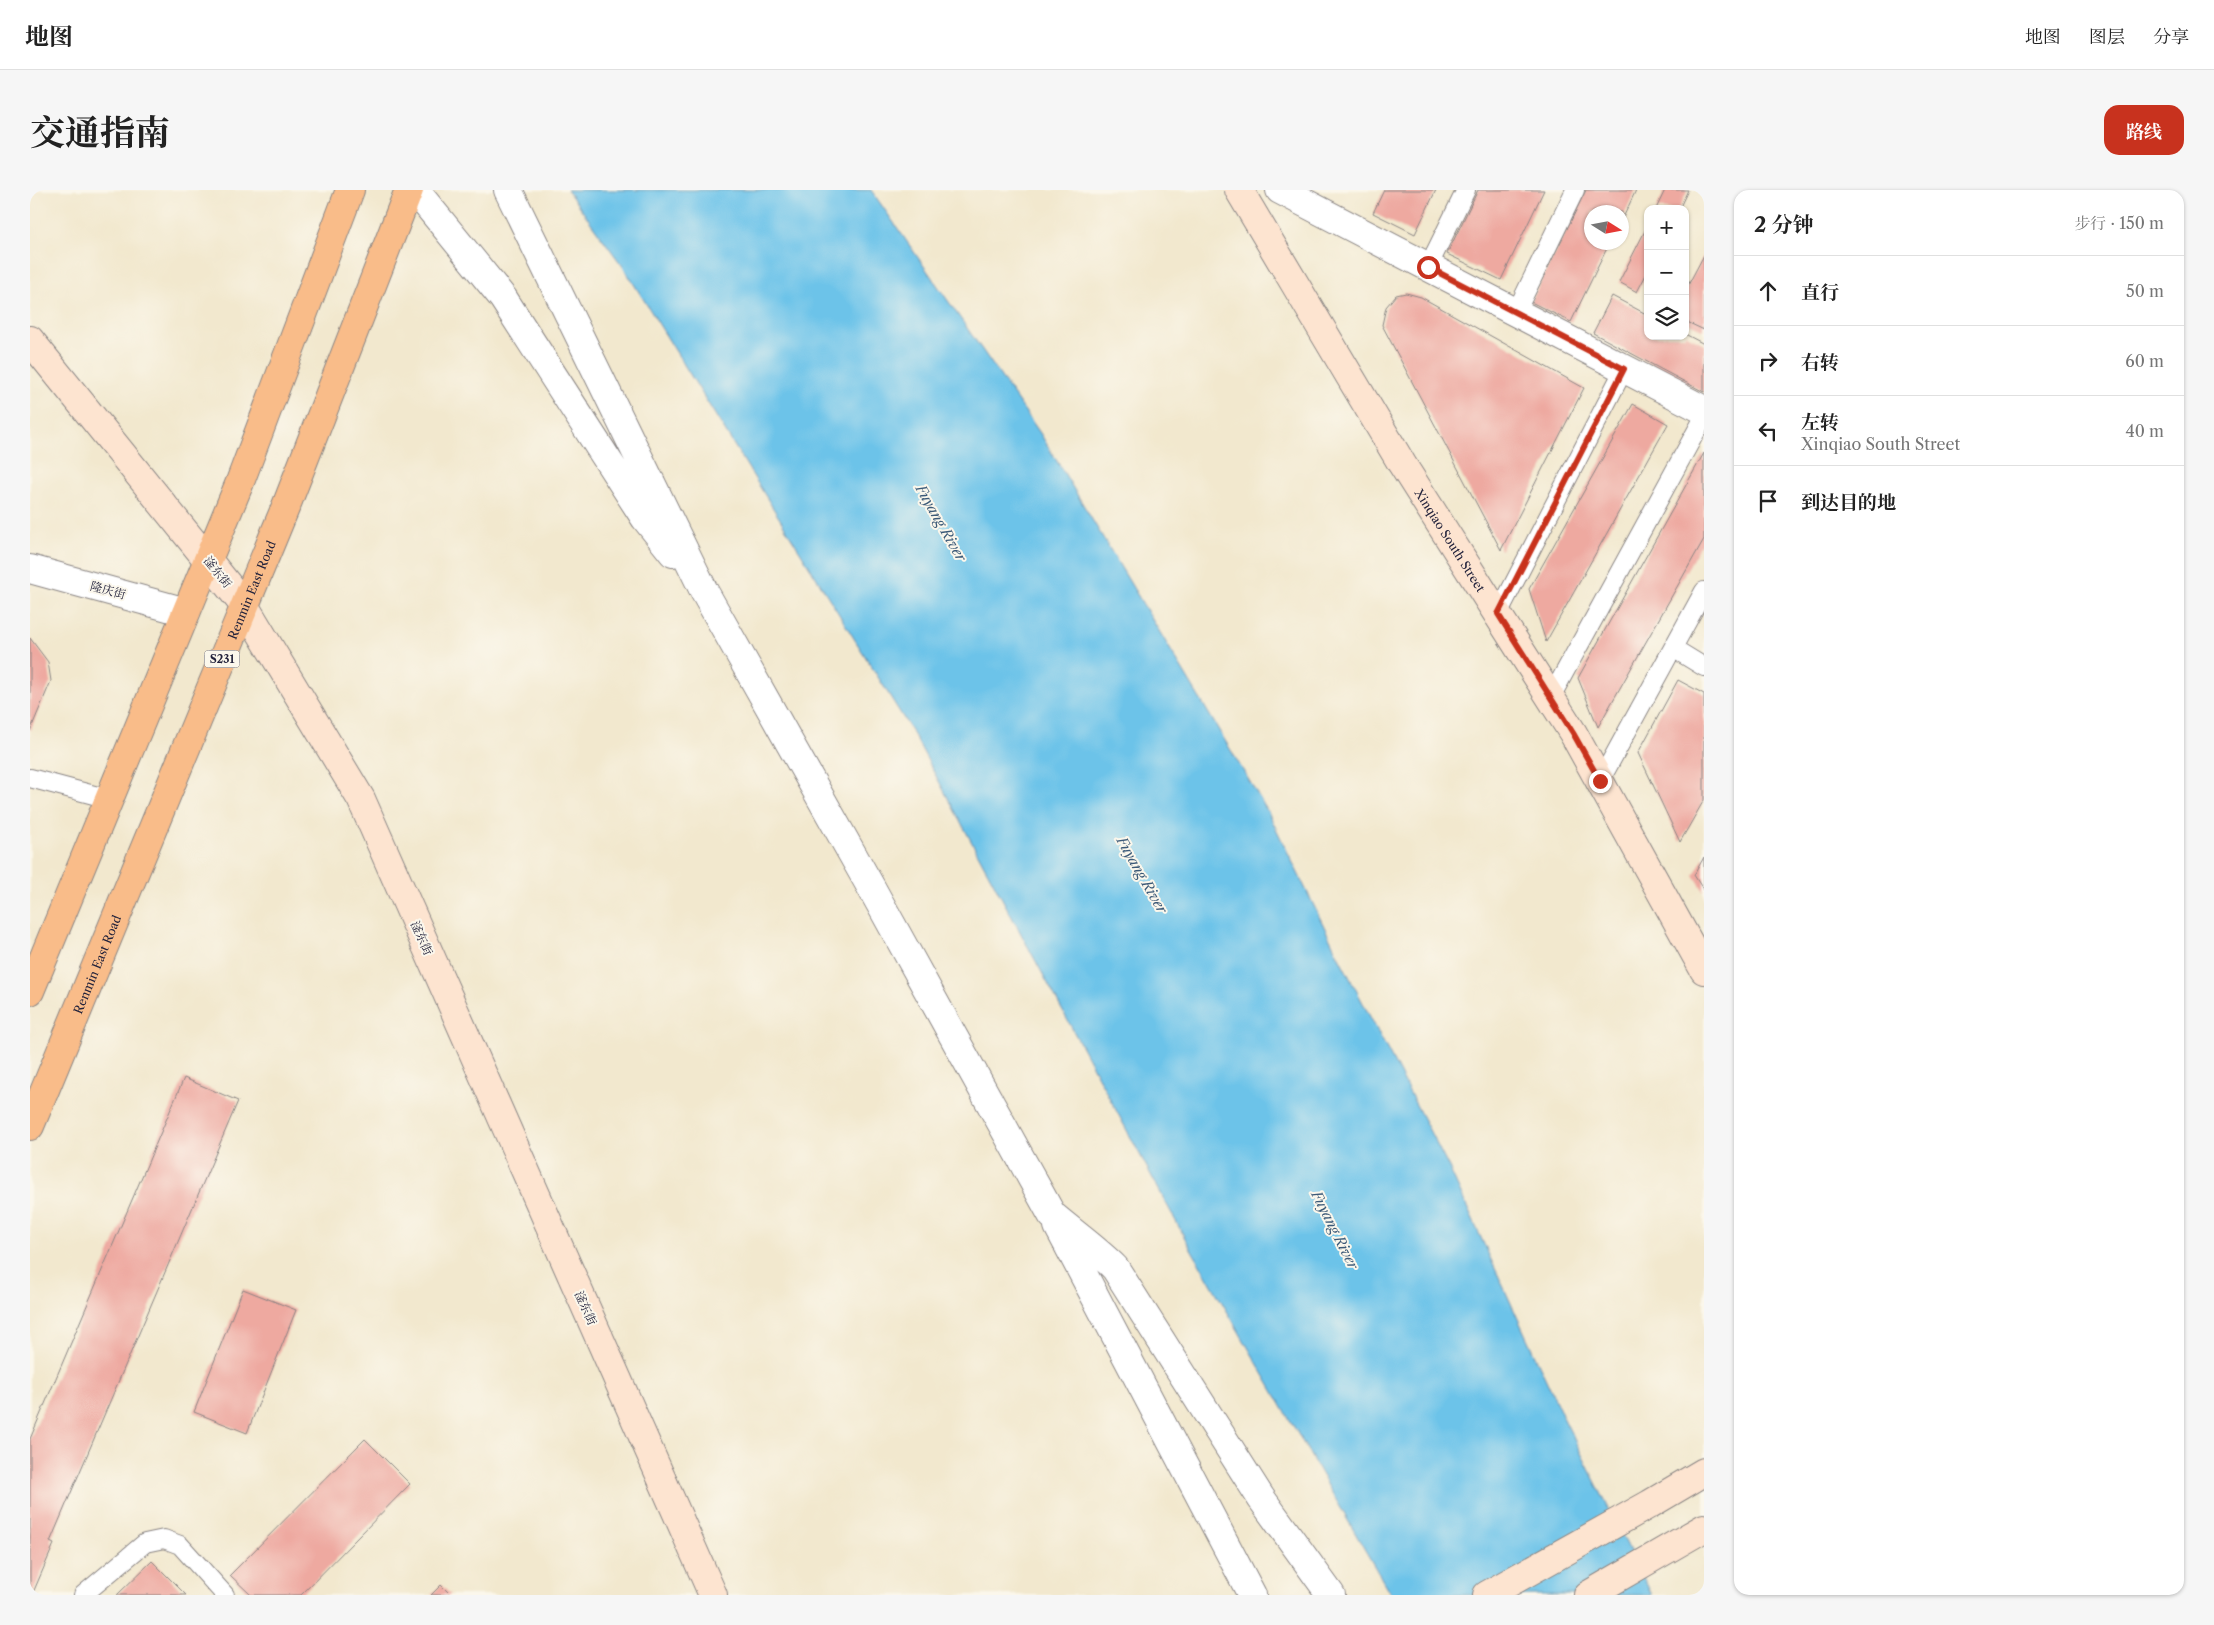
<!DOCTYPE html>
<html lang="zh">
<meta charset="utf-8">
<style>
body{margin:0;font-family:"Libre Caslon Text","Noto Serif SC",serif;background:#f6f6f6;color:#222}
.controls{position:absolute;right:15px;top:15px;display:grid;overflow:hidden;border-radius:10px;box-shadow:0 1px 4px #0004}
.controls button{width:45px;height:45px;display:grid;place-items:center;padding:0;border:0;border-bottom:1px solid #e0e0e0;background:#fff;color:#222;font:25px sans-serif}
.compass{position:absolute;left:1554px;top:15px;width:45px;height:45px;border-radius:50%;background:#fff;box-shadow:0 1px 4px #0004;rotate:101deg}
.stop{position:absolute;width:15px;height:15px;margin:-11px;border:4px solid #c8321e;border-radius:50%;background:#fff}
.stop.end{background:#c8321e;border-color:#fff;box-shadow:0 1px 5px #0008}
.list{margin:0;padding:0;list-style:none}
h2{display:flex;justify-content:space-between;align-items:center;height:65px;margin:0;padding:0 20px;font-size:21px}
h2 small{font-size:16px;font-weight:400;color:#767676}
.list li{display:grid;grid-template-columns:32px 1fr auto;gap:15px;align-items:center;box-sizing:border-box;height:70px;padding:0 20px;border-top:1px solid #e0e0e0}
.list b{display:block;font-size:19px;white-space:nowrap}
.list p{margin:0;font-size:16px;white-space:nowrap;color:#767676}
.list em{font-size:16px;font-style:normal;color:#767676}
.icon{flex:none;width:28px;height:28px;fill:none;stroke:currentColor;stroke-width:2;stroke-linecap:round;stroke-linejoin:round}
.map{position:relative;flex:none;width:1674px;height:1405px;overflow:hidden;border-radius:15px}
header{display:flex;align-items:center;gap:30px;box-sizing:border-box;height:70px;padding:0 25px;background:#fff;border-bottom:1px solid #e0e0e0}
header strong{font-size:24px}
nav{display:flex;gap:28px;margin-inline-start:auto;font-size:18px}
.intro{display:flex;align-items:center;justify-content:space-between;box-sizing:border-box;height:120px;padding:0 30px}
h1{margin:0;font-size:35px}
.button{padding:12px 22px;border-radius:15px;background:#c8321e;color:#fff;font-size:18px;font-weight:700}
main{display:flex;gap:30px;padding:0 30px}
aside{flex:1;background:#fff;border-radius:15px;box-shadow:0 1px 4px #0004}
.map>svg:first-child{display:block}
</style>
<header>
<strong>地图</strong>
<nav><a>地图</a><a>图层</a><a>分享</a></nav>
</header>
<div class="intro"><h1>交通指南</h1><a class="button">路线</a></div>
<main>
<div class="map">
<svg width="1674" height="1405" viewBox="0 0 1674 1405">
<rect width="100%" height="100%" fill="#fbf7ec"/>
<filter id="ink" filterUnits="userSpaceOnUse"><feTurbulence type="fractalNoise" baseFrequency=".02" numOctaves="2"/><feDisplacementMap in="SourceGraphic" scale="10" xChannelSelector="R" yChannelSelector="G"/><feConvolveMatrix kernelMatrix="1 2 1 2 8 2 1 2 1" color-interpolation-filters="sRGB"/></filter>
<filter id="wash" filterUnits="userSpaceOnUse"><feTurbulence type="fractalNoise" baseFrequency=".0096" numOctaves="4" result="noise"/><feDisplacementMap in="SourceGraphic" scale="20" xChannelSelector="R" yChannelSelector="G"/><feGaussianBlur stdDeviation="1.12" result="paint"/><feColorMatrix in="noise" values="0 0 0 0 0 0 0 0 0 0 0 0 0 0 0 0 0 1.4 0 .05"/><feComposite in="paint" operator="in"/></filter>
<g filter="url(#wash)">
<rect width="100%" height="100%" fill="#f2e8ce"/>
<path fill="#6cc3e9" stroke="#477292" d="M537,0H841L1010,243L1238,622L1309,767L1420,980L1533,1227L1622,1405H1361L1156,1050L884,545L594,78Z"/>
<g id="blocks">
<path fill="#eea9a0" d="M1354,0H1406L1385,44L1343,23Z
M1448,0H1514L1471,90L1417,64Z
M1556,0H1606L1592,30V22H1562V52H1580L1541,132L1501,112Z
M1635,0H1658L1649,19H1626Z
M1618,35V81L1607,102L1589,92Z
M1674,65V140L1655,131V101Z
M1376,103L1391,107L1554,198L1471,360L1352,135L1356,117L1366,105Z
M1582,106L1618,125V146H1655V144L1674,154V202L1563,143Z
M1603,214L1638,234L1516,452L1499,399Z
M1674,263V349L1568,537L1548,488Z
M0,448L18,472L21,491L0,541Z
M1648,490L1674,504V610L1650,652L1608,563Z
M1674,667V701L1664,685Z
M154,888L208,911L20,1352L24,1354L2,1405H0V1249Z
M213,1099L266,1120L217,1243L164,1222Z
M335,1249L380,1294L271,1405H221L200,1385Z
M122,1371L156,1405H87Z
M411,1395L421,1405H401Z"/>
</g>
</g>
<g filter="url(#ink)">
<use href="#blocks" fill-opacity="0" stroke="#8a8584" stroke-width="1"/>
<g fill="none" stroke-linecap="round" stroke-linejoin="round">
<defs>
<path id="lane" d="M1398,77L1436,0
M1486,122L1545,0
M1468,424L1594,179
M1643,458L1674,477
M1521,507L1674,227
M0,588L79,609
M1570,591L1674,401
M53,1405L115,1353L134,1349L150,1355L195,1405"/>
<path id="street" d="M385,0L473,108L615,328L643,363
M478,0L674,401L842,699L1022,1025C1043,1043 1066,1059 1085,1078L1231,1308L1301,1405
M1250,0L1674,220
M0,379L156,422
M1028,1036L1222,1405"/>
<g id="secondary">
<path id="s1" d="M1209,0L1372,274L1543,543L1674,780"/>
<path d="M0,150L214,415L331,609L683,1405"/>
<path d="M1457,1405L1620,1314L1674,1282"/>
<path d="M1558,1405L1674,1338"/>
</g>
<g id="primary">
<path d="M0,801L210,292L320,0"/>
<path id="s2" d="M0,936L258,311L379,0"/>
</g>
</defs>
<use href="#lane" stroke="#8a8584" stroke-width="20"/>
<use href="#street" stroke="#8a8584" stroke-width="30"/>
<use href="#secondary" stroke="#8a8584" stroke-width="30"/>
<use href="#primary" stroke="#8a8584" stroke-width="30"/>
<use href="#lane" stroke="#fff" stroke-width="18"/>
<use href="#street" stroke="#fff" stroke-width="28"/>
<use href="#secondary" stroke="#fde4d0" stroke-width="28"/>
<use href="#primary" stroke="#f9bc89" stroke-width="28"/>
</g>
</g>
<g fill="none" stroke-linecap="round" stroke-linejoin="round" filter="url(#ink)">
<path stroke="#c8321e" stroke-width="6" d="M1398,77L1594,179L1468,424L1543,543L1570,591"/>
</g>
<g text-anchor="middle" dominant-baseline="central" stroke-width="4" stroke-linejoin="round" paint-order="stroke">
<rect fill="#fbf7ec" stroke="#636270" stroke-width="1" x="174.5" y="460.5" width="35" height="17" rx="4"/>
<g font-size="11" font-weight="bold" fill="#22223b">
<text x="192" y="469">S231</text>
</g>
<g font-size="12" fill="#22223b" stroke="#fbf7ec">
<text stroke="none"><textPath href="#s1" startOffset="409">Xinqiao South Street</textPath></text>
<text transform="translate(188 382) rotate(51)">滏东街</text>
<text transform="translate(78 400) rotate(15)">隆庆街</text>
<text stroke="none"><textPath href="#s2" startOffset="580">Renmin East Road</textPath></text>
<text transform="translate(392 748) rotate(66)">滏东街</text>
<text stroke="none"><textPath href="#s2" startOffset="175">Renmin East Road</textPath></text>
<text transform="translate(556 1118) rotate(66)">滏东街</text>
</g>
<g font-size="14" font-style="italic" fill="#3c5a78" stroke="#fbf7ec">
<text transform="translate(911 333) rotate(60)">Fuyang River</text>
<text transform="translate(1112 685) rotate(60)">Fuyang River</text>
<text transform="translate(1305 1040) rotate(63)">Fuyang River</text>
</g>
</g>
</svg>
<div class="controls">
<button>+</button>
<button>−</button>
<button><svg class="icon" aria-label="layers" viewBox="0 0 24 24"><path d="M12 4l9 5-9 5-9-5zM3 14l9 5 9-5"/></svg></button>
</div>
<svg class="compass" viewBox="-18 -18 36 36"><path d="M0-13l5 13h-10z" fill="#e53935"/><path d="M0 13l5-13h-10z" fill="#767676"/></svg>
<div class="stop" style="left:1398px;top:77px"></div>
<div class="stop end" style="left:1570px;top:591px"></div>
</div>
<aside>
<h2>2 分钟<small>步行 · 150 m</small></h2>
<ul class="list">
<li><svg class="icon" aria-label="ahead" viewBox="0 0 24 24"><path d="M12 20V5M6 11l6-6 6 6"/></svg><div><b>直行</b></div><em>50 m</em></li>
<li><svg class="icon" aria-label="right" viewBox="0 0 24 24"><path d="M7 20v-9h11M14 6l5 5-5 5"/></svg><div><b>右转</b></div><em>60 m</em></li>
<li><svg class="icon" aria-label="left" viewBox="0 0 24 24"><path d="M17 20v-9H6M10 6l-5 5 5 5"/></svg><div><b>左转</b><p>Xinqiao South Street</p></div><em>40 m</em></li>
<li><svg class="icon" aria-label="arrive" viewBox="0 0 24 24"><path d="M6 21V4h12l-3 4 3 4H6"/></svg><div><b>到达目的地</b></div></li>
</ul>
</aside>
</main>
